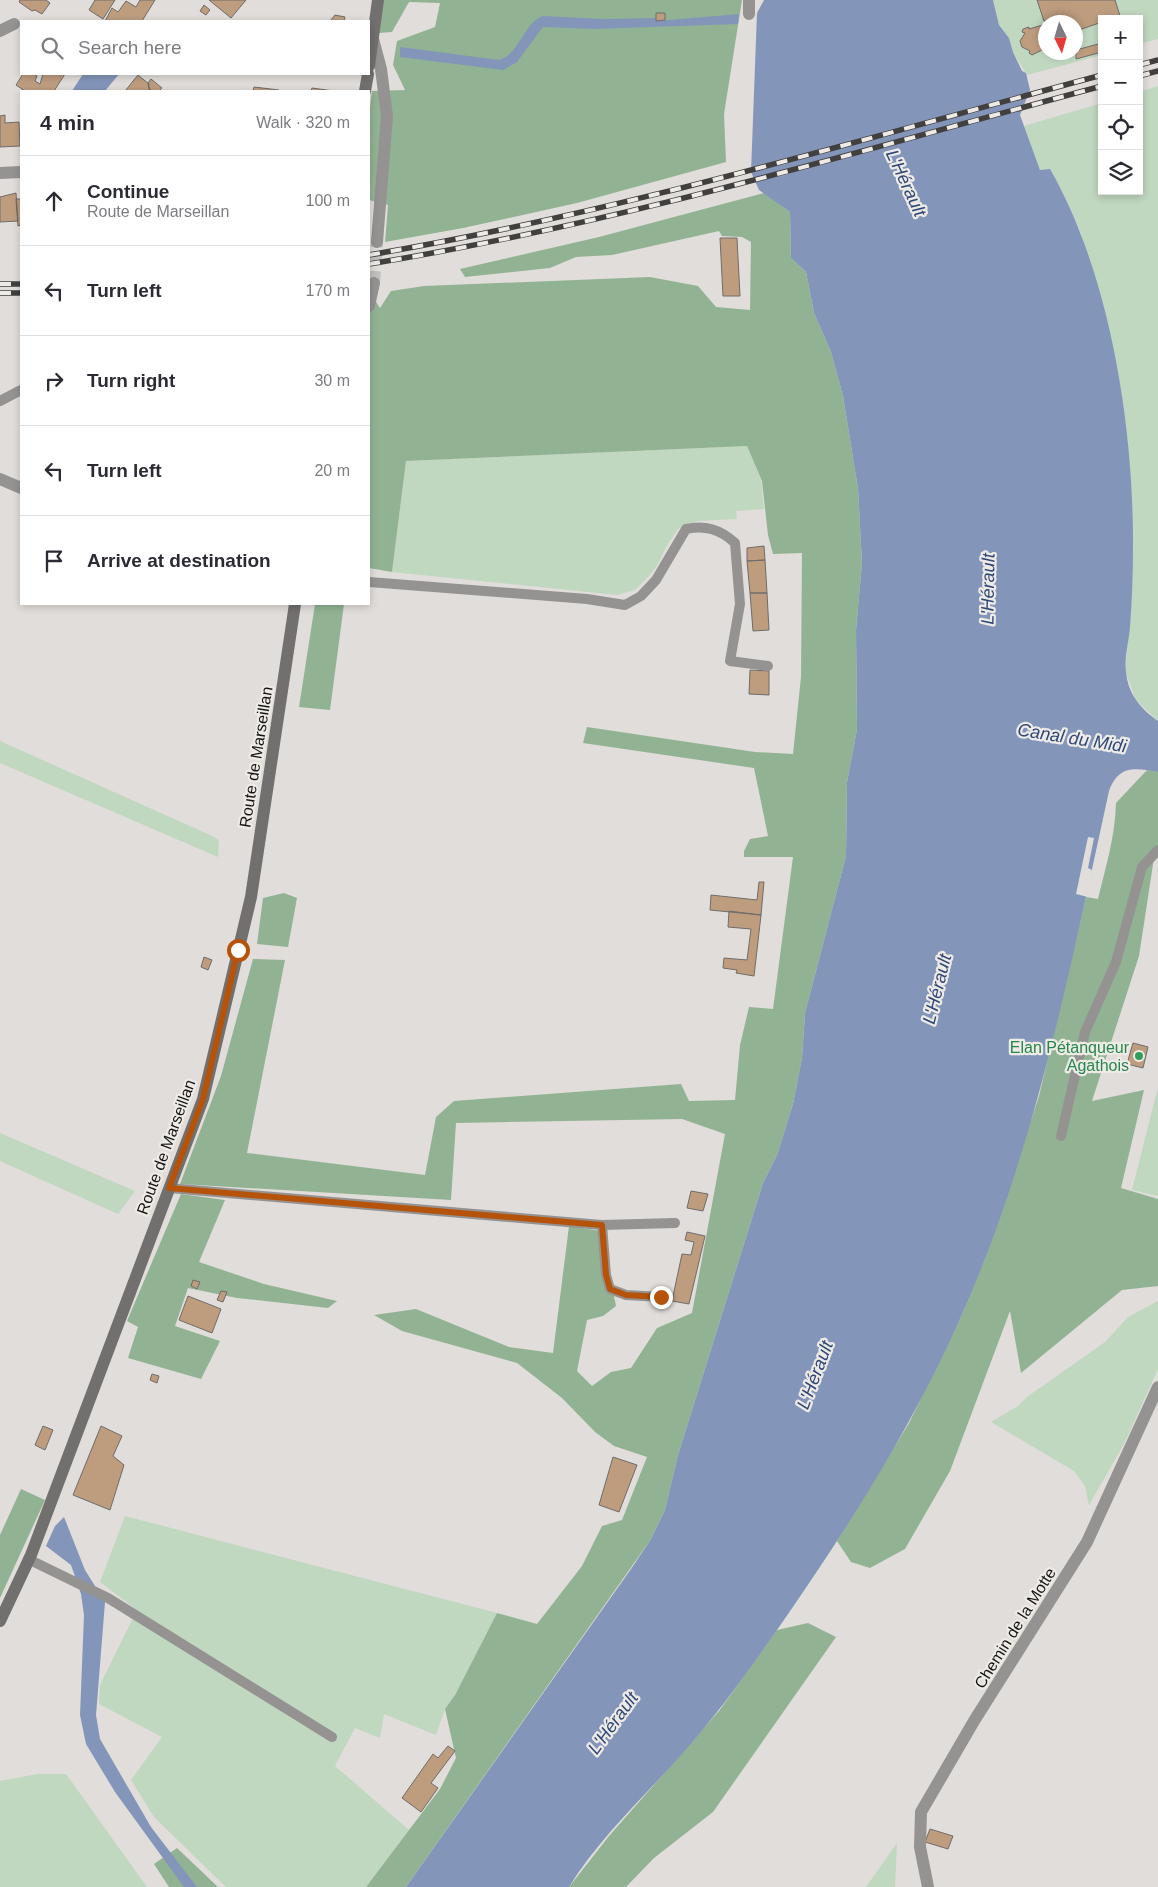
<!DOCTYPE html>
<meta charset="utf-8">
<style>
body{margin:0;font-family:Helvetica,sans-serif;background:#f7f7f7;color:#2b2b33}
.controls{position:absolute;right:15px;top:15px;display:grid;overflow:hidden;border-radius:0px;box-shadow:0 2px 8px #0003}
.controls button{width:45px;height:45px;display:grid;place-items:center;padding:0;border:0;border-bottom:1px solid #e1e1e2;background:#fff;color:#2b2b33;font:25px sans-serif}
.compass{position:absolute;left:1038px;top:15px;width:45px;height:45px;border-radius:50%;background:#fff;box-shadow:0 2px 8px #0003;rotate:175deg}
.stop{position:absolute;width:15px;height:15px;margin:-11px;border:4px solid #b45309;border-radius:50%;background:#fff}
.stop.end{background:#b45309;border-color:#fff;box-shadow:0 1px 5px #0008}
.list{margin:0;padding:0;list-style:none}
h2{display:flex;justify-content:space-between;align-items:center;height:65px;margin:0;padding:0 20px;font-size:21px}
h2 small{font-size:16px;font-weight:400;color:#7c7c81}
.list li{display:grid;grid-template-columns:32px 1fr auto;gap:15px;align-items:center;box-sizing:border-box;height:90px;padding:0 20px;border-top:1px solid #e1e1e2}
.list b{display:block;font-size:19px;white-space:nowrap}
.list p{margin:0;font-size:16px;white-space:nowrap;color:#7c7c81}
.list em{font-size:16px;font-style:normal;color:#7c7c81}
.icon{flex:none;width:28px;height:28px;fill:none;stroke:currentColor;stroke-width:2;stroke-linecap:round;stroke-linejoin:round}
.map{position:relative;flex:none;width:1158px;height:1887px;overflow:hidden}
.search{position:absolute;background:#fff;box-shadow:0 2px 8px #0003;left:20px;top:20px;width:350px;height:55px;display:flex;align-items:center;gap:12px;box-sizing:border-box;padding:0 18px;border-radius:0px;color:#7c7c81;font-size:19px}
.panel{position:absolute;background:#fff;box-shadow:0 2px 8px #0003;left:20px;top:90px;width:350px;height:515px;border-radius:0px}
.map>svg:first-child{display:block}
</style>
<div class="map">
<svg width="1158" height="1887" viewBox="0 0 1158 1887">
<rect width="100%" height="100%" fill="#e1ddda"/>
<path fill="#c0d7c0" fill-rule="evenodd" d="M993,0H1158V39L1139,44V19H1102V55L1027,75L1013,52L1009,38L999,25ZM1046,22H1076V52H1046Z
M1158,86V721L1136,700L1125,671L1131,611L1133,513L1126,426L1112,348L1081,233L1062,190L1040,170L1024,126L1102,103V191H1139V92Z
M747,446L761,479L764,509L736,511L737,519L698,521L678,529L666,547L658,564L649,576L635,590L617,595L392,572L406,461Z
M0,741L210,835L219,840L218,857L0,763Z
M1158,1087V1196L1132,1190Z
M0,1133L135,1191L118,1214L0,1161Z
M1158,1301V1369L1124,1444L1089,1505L1085,1486L1074,1471L991,1422L1018,1406L1027,1397L1105,1342L1128,1317Z
M125,1516L497,1613L455,1695L445,1709L436,1735L384,1714L380,1738L355,1728L335,1766L409,1830L366,1887H226L154,1817L131,1780L162,1737L99,1704L100,1685L137,1610L100,1582Z
M38,1774H66L147,1887H0V1781Z
M897,1843L895,1887H866Z"/>
<path fill="#92b393" d="M383,0H742L724,114L726,162L577,203L463,228L385,242L388,205L369,200V116L372,91L405,90L393,65L397,41L435,27L440,3L409,2L392,32L379,33Z
M764,193L790,212L791,258L806,272L814,313L831,352L843,396L858,489L862,563L856,630L857,729L847,782L846,856L805,1013L802,1058L793,1104L777,1155L763,1183L678,1455L665,1510L651,1539L406,1887H366L440,1789L456,1758L445,1709L455,1695L497,1613L537,1624L582,1566L602,1526L622,1520L647,1457L614,1446L595,1432L562,1398L517,1363L402,1331L374,1315L416,1309L509,1347L553,1353L569,1226L607,1232L608,1267L616,1306L603,1316L587,1320L577,1371L592,1386L611,1372L631,1368L657,1328L692,1313L725,1134L682,1119L456,1123L451,1200L180,1184L221,1076L253,959L285,960L247,1153L425,1175L436,1117L454,1101L681,1084L689,1101L735,1100L740,1045L749,1007L773,1009L793,857H744V851L750,839L768,836L754,768L583,743L587,727L755,752L793,754L801,677L802,553L773,554L768,535L762,481L747,446L406,461L392,572L369,568V291L380,308L391,291L424,286L650,277L698,286L716,307L750,310L751,242L742,237L722,236L719,231L612,255L576,257L550,268L465,277L460,269L599,237Z
M315,604H344L330,710L299,707Z
M1147,770L1158,772V852L1154,858L1139,956L1092,1101L1144,1090L1121,1188L1158,1199V1286L1122,1290L1021,1373L1010,1311L950,1471L905,1549L870,1568L851,1562L837,1541L909,1423L960,1319L983,1263L1039,1096L1086,897L1098,899C1106,866 1115,837 1116,803Z
M284,893L297,898L288,947L257,944L263,898Z
M181,1194L225,1200L199,1262L264,1284L337,1301L328,1308L237,1298L188,1288L175,1326L220,1341L201,1379L128,1358L138,1327L127,1321Z
M21,1489L45,1500L0,1598V1535Z
M808,1623L836,1637L713,1812L654,1858L626,1887H569L609,1836L719,1711L777,1630Z
M177,1848L218,1887H169L154,1864Z"/>
<path fill="#8396ba" d="M764,0H993L999,25L1009,38L1013,52L1022,71L1026,73L1030,90L1020,115L1040,170L1050,169C1110,273 1134,428 1133,547C1133,574 1132,601 1130,627C1129,641 1124,658 1126,672C1128,694 1141,709 1158,721V772C1134,768 1119,765 1109,791C1070,969 1035,1151 960,1319C911,1429 846,1531 777,1630C747,1673 717,1715 682,1754C644,1797 599,1838 569,1887H406L631,1569L651,1539L665,1510L678,1455L763,1183L777,1155L793,1104L802,1058L805,1013L846,856L847,782L857,729L856,630L862,563L858,489L843,396L831,352L814,313L806,272L791,258L790,212L759,190L751,172L757,13Z
M739,14L738,24L594,29L543,27L517,62L503,70L400,57V47L499,60C520,54 523,23 543,16L604,19L656,18L657,21Z
M83,74H119L105,91H72Z
M64,1517L85,1570L105,1602L96,1715L100,1739L151,1827L197,1887H184L115,1792L86,1744L80,1715L84,1615L81,1594L71,1565L46,1546L55,1526Z"/>
<path fill="#e1ddda" d="M1088,837L1094,838L1088,868L1092,870L1091,875L1093,876L1088,897L1076,894Z"/>
<path fill="#be9d7f" stroke="#6f6c6a" d="M20,0H46L50,3L42,14L35,10L32,11L19,2Z
M95,0H115L103,19L89,10Z
M140,0H155L142,21H105L112,8L118,12L126,1L136,7Z
M209,0H246L231,18Z
M1037,0H1115L1120,16L1102,19V22L1076,31V22H1050L1056,18L1065,22L1063,15L1044,21Z
M204,5L210,10L206,15L200,11Z
M656,13H665V20L656,21Z
M335,15L345,17L344,21H330Z
M1046,24V48L1032,55L1029,53L1030,51L1022,47L1020,41L1025,33L1022,32L1023,29L1029,27V29Z
M1102,43V52L1076,59V50Z
M23,74H33L37,76L35,81L40,84L43,74H65L54,91H25L16,85Z
M138,75L149,84V89L152,91H125Z
M151,79L162,88L159,91H152L149,89L148,83Z
M254,87L279,90V91H253Z
M312,88L334,91H311Z
M5,115V123L19,122L20,146L0,147V116Z
M16,193L18,221L0,222V197Z
M16,199H21V225L18,226Z
M720,238H737L740,296H723Z
M764,546L765,560L747,561V548Z
M765,560L767,593H750L747,561Z
M750,593H767L769,630L753,631Z
M750,670L769,671V695L749,694Z
M759,882H764L761,915L710,910L711,895L757,900Z
M729,911L761,915L754,976L736,973L737,970L723,968L724,958L747,960L751,929L728,927Z
M204,957L212,960L208,970L201,967Z
M1133,1043L1148,1047L1143,1068L1127,1064Z
M691,1191L708,1194L703,1211L687,1208Z
M687,1232L705,1236L689,1304L672,1301L682,1254L691,1255L694,1242L685,1240Z
M193,1280L200,1282L197,1289L191,1286Z
M221,1291L227,1292L223,1302L217,1300Z
M188,1296L221,1309L212,1333L179,1320Z
M152,1374L159,1376L157,1383L150,1380Z
M43,1426L53,1430L45,1450L35,1445Z
M101,1426L122,1436L113,1456L124,1465L110,1510L73,1495Z
M613,1457L637,1465L619,1512L599,1505Z
M448,1746L455,1751L431,1783L438,1788L421,1812L402,1798L433,1754L438,1758Z
M930,1829L953,1836L948,1849L925,1842Z"/>
<g fill="none" stroke-linecap="round" stroke-linejoin="round">
<path stroke="#c3bfbc" stroke-width="12" stroke-dasharray="12 6" stroke-linecap="butt" d="M374,283L377,242"/>
<path stroke="#959392" stroke-width="10" d="M0,401L21,390
M369,582L587,599L625,605L641,596L656,580L686,529C705,525 720,529 735,543L740,604L730,661L768,666
M1061,1136L1085,1032L1116,962L1142,867L1158,850
M169,1188L602,1225
M661,1297L626,1295L610,1289L606,1275L602,1225L675,1223
M28,1559L108,1598L332,1737"/>
<path stroke="#959392" stroke-width="12" d="M749,14V0
M0,31L14,24
M373,39L381,69L387,116L377,242
M0,173L21,172
M369,306L374,283
M0,479L21,488
M928,1887L920,1847L921,1812L974,1721L1087,1542L1158,1387"/>
<path stroke="#72706e" stroke-width="12" d="M369,66L378,0
M365,91L368,74
M0,1621L31,1555L203,1099L251,897L295,604"/>
<defs>
<path id="rail" d="M1139,65L1158,60
M1139,76L1158,71
M369,255C617,213 859,140 1102,75
M369,264C617,224 859,151 1102,86
M0,284H21
M0,293H21"/>
</defs>
<use href="#rail" stroke="#42403f" stroke-width="5.5"/>
<use href="#rail" stroke="#eeebe7" stroke-width="4" stroke-dasharray="11" stroke-linecap="butt"/>
</g>
<g fill="none" stroke-linecap="round" stroke-linejoin="round">
<path stroke="#b45309" stroke-width="6" d="M238,950L203,1099L169,1188L602,1225L606,1275L610,1289L626,1295L661,1297"/>
</g>
<circle fill="#2e9e5b" stroke="#eeebe7" stroke-width="2" cx="1139" cy="1056" r="5"/>
<g text-anchor="middle" dominant-baseline="central" stroke-width="4.5" stroke-linejoin="round" paint-order="stroke">
<g font-size="16" fill="#171615" stroke="#eeebe7">
<text transform="translate(256 757) rotate(-81)">Route de Marseillan</text>
<text transform="translate(166 1147) rotate(-70)">Route de Marseillan</text>
<text transform="translate(1015 1628) rotate(-58)">Chemin de la Motte</text>
</g>
<g font-size="16" fill="#27864d" stroke="#eeebe7" text-anchor="end">
<text x="1129" y="1047">Elan Pétanqueur<tspan x="1129" dy="18">Agathois</tspan></text>
</g>
<g font-size="18" font-style="italic" fill="#2e4777" stroke="#eeebe7">
<text transform="translate(906 183) rotate(65)">L'Hérault</text>
<text transform="translate(988 589) rotate(-89)">L'Hérault</text>
<text transform="translate(1072 738) rotate(9)">Canal du Midi</text>
<text transform="translate(937 989) rotate(-76)">L'Hérault</text>
<text transform="translate(815 1375) rotate(-69)">L'Hérault</text>
<text transform="translate(613 1723) rotate(-54)">L'Hérault</text>
</g>
</g>
</svg>
<div class="controls">
<button>+</button>
<button>−</button>
<button><svg class="icon" aria-label="locate" viewBox="0 0 24 24"><circle cx="12" cy="12" r="6"/><path d="M12 2v4M12 18v4M2 12h4M18 12h4"/></svg></button>
<button><svg class="icon" aria-label="layers" viewBox="0 0 24 24"><path d="M12 4l9 5-9 5-9-5zM3 14l9 5 9-5"/></svg></button>
</div>
<svg class="compass" viewBox="-18 -18 36 36"><path d="M0-13l5 13h-10z" fill="#e53935"/><path d="M0 13l5-13h-10z" fill="#7c7c81"/></svg>
<div class="stop" style="left:238px;top:950px"></div>
<div class="stop end" style="left:661px;top:1297px"></div>
<div class="search"><svg class="icon" aria-label="search" viewBox="0 0 24 24"><circle cx="10" cy="10" r="6"/><path d="M15 15l6 6"/></svg>Search here</div>
<section class="panel">
<h2>4 min<small>Walk · 320 m</small></h2>
<ul class="list">
<li><svg class="icon" aria-label="ahead" viewBox="0 0 24 24"><path d="M12 20V5M6 11l6-6 6 6"/></svg><div><b>Continue</b><p>Route de Marseillan</p></div><em>100 m</em></li>
<li><svg class="icon" aria-label="left" viewBox="0 0 24 24"><path d="M17 20v-9H6M10 6l-5 5 5 5"/></svg><div><b>Turn left</b></div><em>170 m</em></li>
<li><svg class="icon" aria-label="right" viewBox="0 0 24 24"><path d="M7 20v-9h11M14 6l5 5-5 5"/></svg><div><b>Turn right</b></div><em>30 m</em></li>
<li><svg class="icon" aria-label="left" viewBox="0 0 24 24"><path d="M17 20v-9H6M10 6l-5 5 5 5"/></svg><div><b>Turn left</b></div><em>20 m</em></li>
<li><svg class="icon" aria-label="arrive" viewBox="0 0 24 24"><path d="M6 21V4h12l-3 4 3 4H6"/></svg><div><b>Arrive at destination</b></div></li>
</ul>
</section>
</div>
